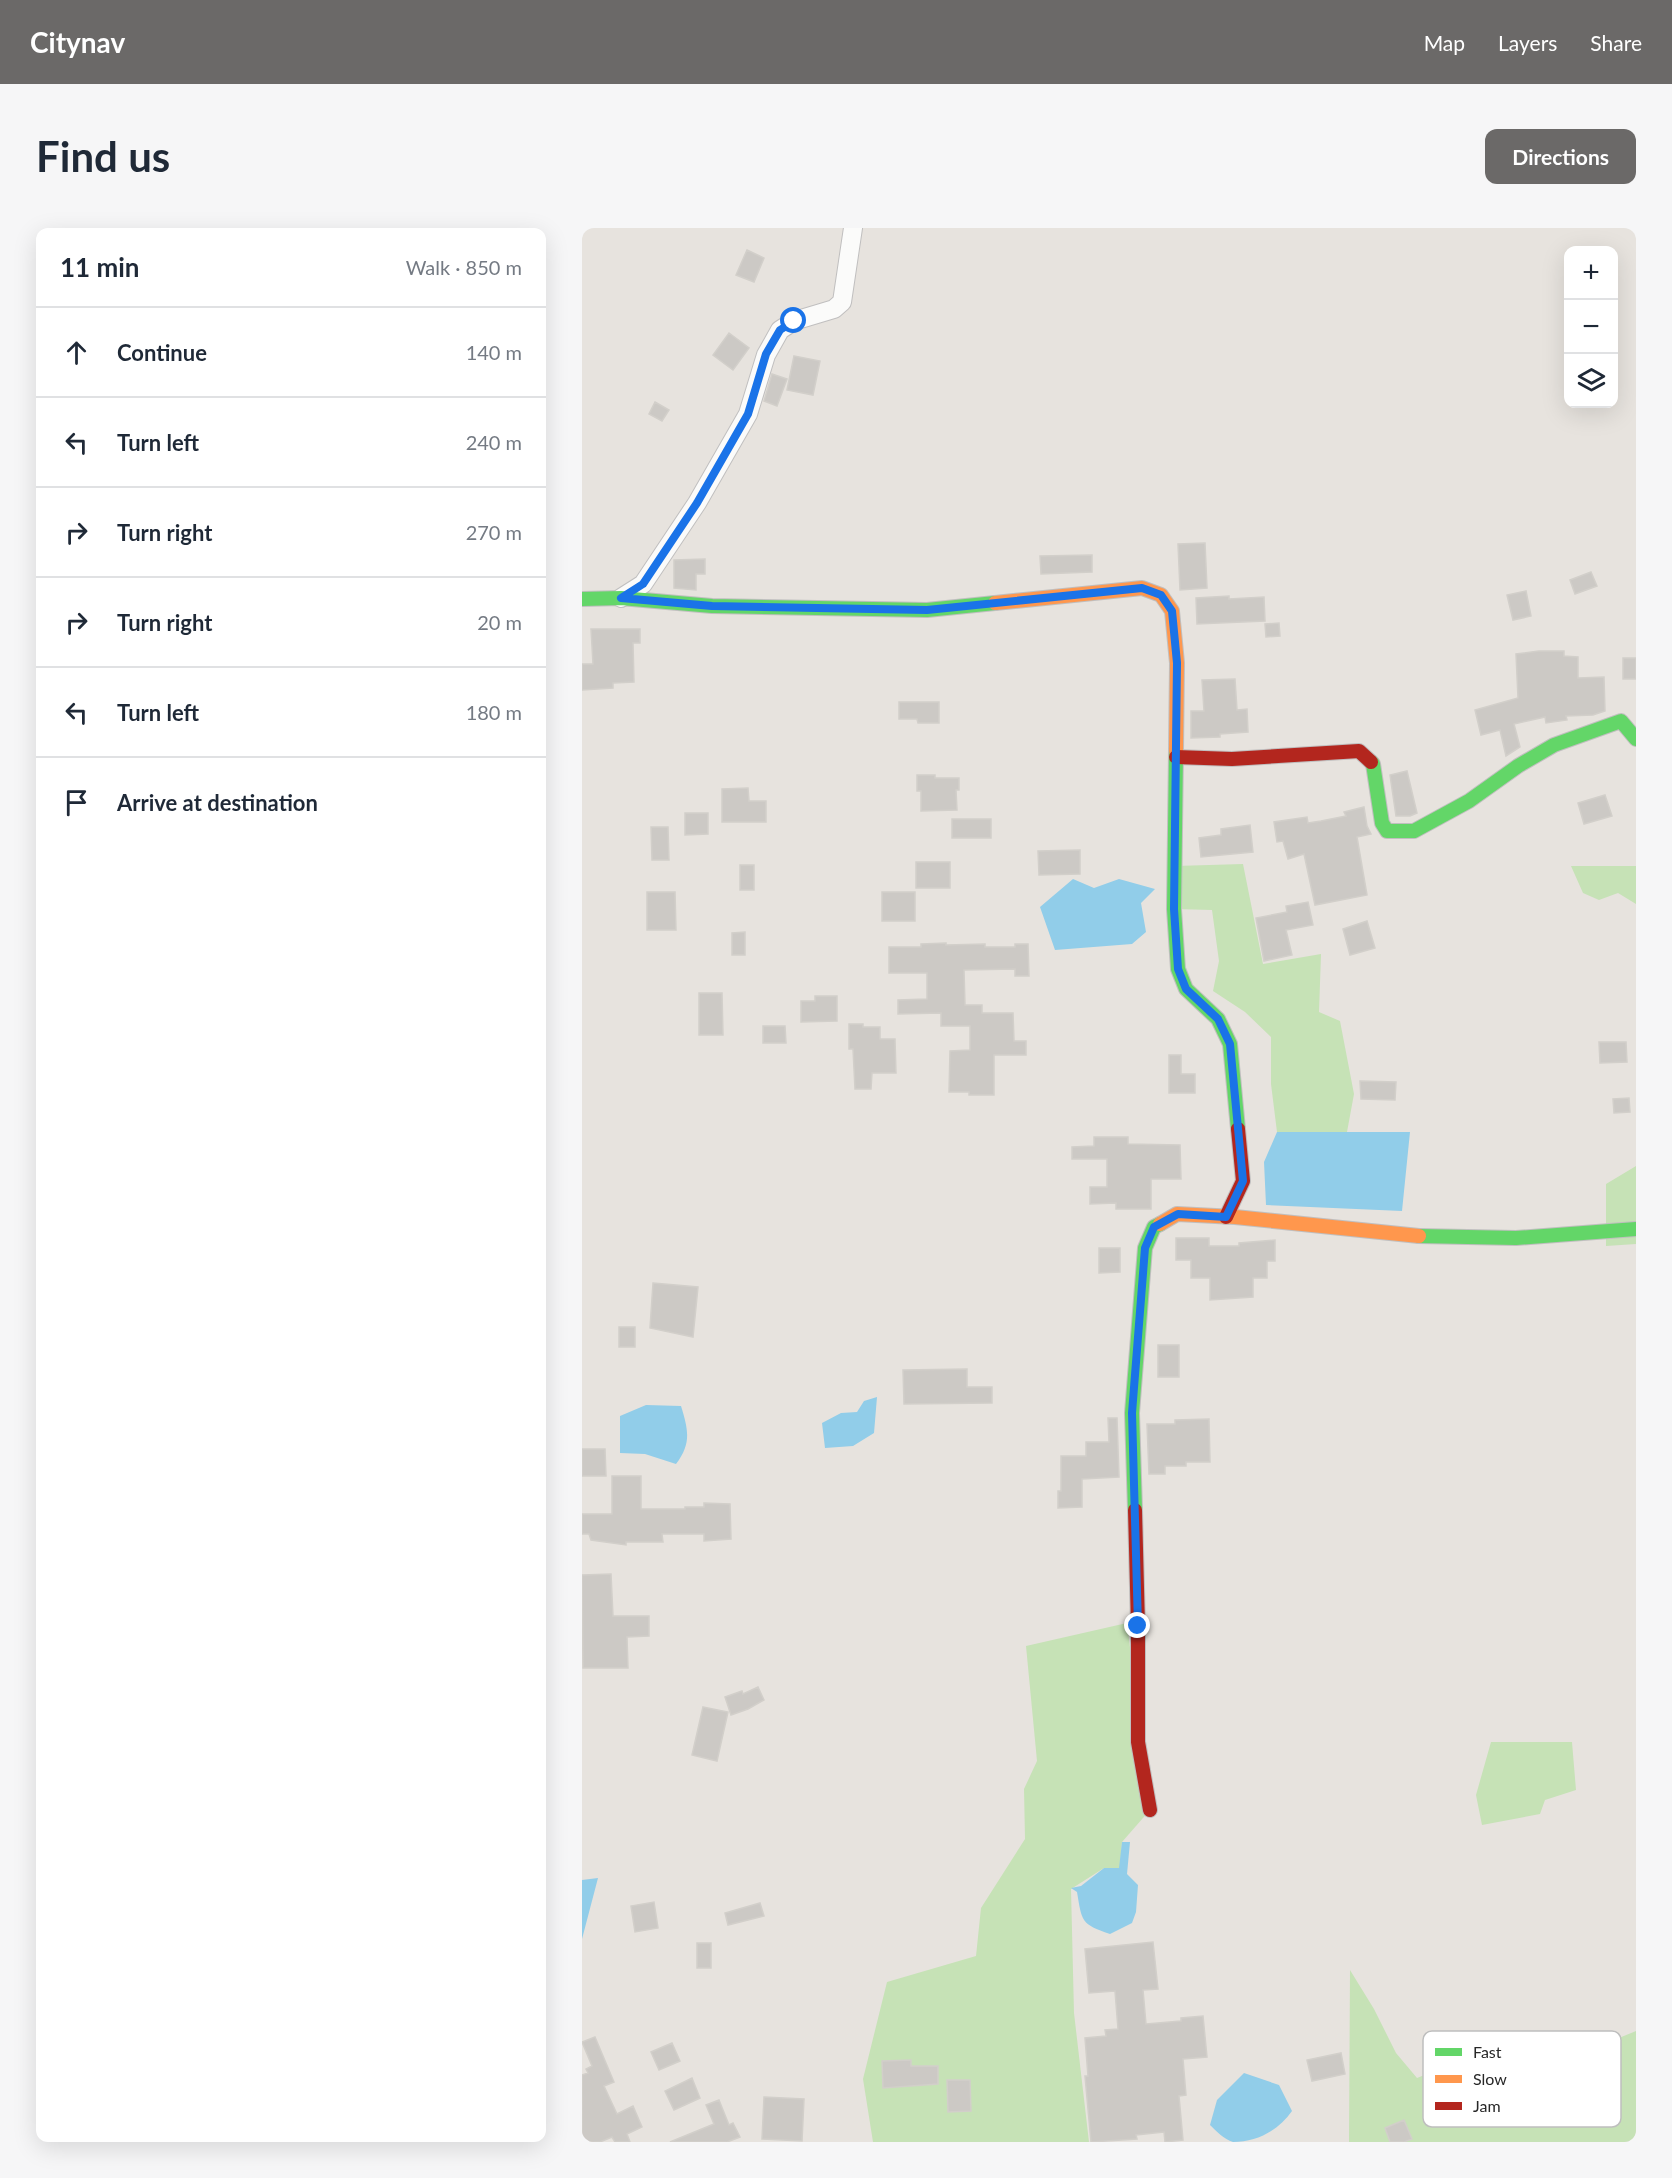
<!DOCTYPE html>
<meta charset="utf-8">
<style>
body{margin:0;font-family:Lato,sans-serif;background:#f6f6f7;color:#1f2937}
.controls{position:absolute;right:18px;top:18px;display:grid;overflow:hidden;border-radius:12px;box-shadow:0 6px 24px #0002}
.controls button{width:54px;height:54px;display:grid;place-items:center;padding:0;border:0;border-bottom:2px solid #e0e1e3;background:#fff;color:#1f2937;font:30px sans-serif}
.stop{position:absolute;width:18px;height:18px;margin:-14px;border:4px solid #1a73e8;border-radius:50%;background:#fff}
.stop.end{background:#1a73e8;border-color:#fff;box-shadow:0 2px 6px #0008}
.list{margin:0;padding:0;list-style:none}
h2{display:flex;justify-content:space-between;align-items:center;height:78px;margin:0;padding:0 24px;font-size:26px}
h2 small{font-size:20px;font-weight:400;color:#747a83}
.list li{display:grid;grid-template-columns:39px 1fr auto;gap:18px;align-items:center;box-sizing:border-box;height:90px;padding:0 24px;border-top:2px solid #e0e1e3}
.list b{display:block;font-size:22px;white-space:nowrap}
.list em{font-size:20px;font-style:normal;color:#747a83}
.icon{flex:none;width:33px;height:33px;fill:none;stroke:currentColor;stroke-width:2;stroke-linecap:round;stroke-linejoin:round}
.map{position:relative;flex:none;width:1054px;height:1914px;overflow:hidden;border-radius:12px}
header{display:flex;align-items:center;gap:36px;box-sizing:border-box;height:84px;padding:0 30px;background:#6b6968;color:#fff}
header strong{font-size:28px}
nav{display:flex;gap:33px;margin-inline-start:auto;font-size:21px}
.intro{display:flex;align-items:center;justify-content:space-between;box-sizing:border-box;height:144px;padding:0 36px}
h1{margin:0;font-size:42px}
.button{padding:15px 27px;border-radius:12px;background:#6b6968;color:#fff;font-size:21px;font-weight:700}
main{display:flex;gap:36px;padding:0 36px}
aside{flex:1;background:#fff;border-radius:12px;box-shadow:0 6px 24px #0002}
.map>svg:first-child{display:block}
</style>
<header>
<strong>Citynav</strong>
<nav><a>Map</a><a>Layers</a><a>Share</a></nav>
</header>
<div class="intro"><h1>Find us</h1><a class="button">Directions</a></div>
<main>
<aside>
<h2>11 min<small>Walk · 850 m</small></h2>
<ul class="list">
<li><svg class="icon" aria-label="ahead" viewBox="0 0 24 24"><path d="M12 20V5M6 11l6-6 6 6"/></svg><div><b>Continue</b></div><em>140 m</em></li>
<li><svg class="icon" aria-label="left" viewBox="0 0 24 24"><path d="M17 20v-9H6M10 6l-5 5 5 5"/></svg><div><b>Turn left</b></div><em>240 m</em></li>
<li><svg class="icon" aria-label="right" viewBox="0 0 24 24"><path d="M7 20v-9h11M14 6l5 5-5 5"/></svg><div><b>Turn right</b></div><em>270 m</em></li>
<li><svg class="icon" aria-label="right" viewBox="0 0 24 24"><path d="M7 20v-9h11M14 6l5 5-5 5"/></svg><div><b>Turn right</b></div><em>20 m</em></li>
<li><svg class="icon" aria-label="left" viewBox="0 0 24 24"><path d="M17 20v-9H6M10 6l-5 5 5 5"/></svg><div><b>Turn left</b></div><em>180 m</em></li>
<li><svg class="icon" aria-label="arrive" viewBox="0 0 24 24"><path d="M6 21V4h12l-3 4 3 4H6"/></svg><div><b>Arrive at destination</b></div></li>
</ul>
</aside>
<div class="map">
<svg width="1054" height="1914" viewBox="0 0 1054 1914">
<rect width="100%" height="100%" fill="#e7e3de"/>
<path fill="#c6e2b6" d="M661,636L681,736L739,726L737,784L758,793L772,866L765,904H695L689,856V809L663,784L631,763L637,733L630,682L592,681L593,638Z
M989,638H1054V676L1036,665L1017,672L1001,665Z
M1054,938V1016L1024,1018V956Z
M545,1395L568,1582L540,1614L538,1640H522L489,1661L492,1785L507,1914H291L281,1851L305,1754L394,1728L399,1680L443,1611L442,1561L455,1533L444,1418Z
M909,1514H990L994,1562L963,1572L958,1586L900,1597L894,1567Z
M768,1742L792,1781L814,1825L835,1850L860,1840L876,1871L953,1835L1015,1819L1054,1803V1914H767Z"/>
<path fill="#91cde9" d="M491,651L512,660L537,651L573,661L559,675L564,704L550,716L473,722L458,679Z
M695,904H828L820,983L684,977L682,934Z
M295,1169L292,1205L271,1218L243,1220L240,1195L259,1185L275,1184L282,1173Z
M64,1177L99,1178C106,1201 110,1215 94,1236L63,1226L38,1225V1188Z
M540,1614H548L545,1646L556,1657L554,1684L550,1695L528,1706C499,1696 500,1694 495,1664L489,1660L499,1658L522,1640H537Z
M16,1650L0,1711V1652Z
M662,1845L697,1857L710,1883C697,1902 675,1914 651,1914C642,1911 634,1903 628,1897L635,1872Z"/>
<path fill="#ccc9c5" stroke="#d2cfca" stroke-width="1.5" d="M165,22L182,30L172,54L154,47Z
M147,105L167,120L151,142L131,127Z
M212,128L238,133L231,167L205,162Z
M190,146L205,151L195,178L182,173Z
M73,174L87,182L80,193L67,186Z
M623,315L625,360L598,362L596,316Z
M510,327V344L459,346L458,328Z
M123,331V346H114V362L92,360V332Z
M1009,344L1015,358L993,366L988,352Z
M944,363L949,388L931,392L925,367Z
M647,368V371L682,369L683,393L615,396L614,370Z
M697,395L698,408L684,409L683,396Z
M9,401H58V415H51L52,454L31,455V460L0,462V436H11Z
M957,423H982V428L996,429V450L1022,449L1023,483L1011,487L984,488L985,492L964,495L963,489L932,496L938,519L924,528L918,502L899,507L893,482L936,470L934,426Z
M1041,430H1054V451H1041Z
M653,451L655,482L665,481L666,504L638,506V509L609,510V483H622L620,452Z
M317,474H357V495H336L335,491H317Z
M825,543L835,585L828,588H814L808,547Z
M335,547H353V550H377V562H374L375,582L339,583V563H335Z
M166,560L167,573H184V594H140V561Z
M1023,567L1030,588L1002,596L996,575Z
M782,579L785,598L789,606L775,609L785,667L733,677L722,626L706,631L701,613L695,614L692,594L725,589L726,595L739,593L764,588L762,584Z
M103,585H126V606L103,607Z
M370,591H409V610H370Z
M668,597L671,624L619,629L617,610L639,607V601Z
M69,599H86L87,632H70Z
M498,622V646L457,647L456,623Z
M334,634H368V660H334Z
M158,637H172V662H158Z
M65,664H93L94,702H65Z
M300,664H333V693H300Z
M726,674L731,697L704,702L710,727L682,733L674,690L705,684L704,678Z
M785,693L793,720L768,727L761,701Z
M163,704V727H150V705Z
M364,715V717L403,716V719H433V716H446L447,748H433V741L382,742L383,777H400V785H431L432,813H444V827H412V867H387V864H367L368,823L388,822V798H359V785L316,786V772L345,771V745H307V719H339V716Z
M117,765H140L141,807H117Z
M233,768H255V793L219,794V773H233Z
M267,796H281V799H298V811H313L314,845H290L289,861H273L271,821H267Z
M181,798H203L204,815H181Z
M1017,814H1044L1045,834L1018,835Z
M587,827H599V846H613V865H587Z
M778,853L814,854L813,872L779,871Z
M1047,870L1048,884L1032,885L1031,871Z
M512,909H546V916L598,917L599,951H569V981H534V975L508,976V959H525V931H490V919L512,918Z
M594,1010H627V1018H657V1015L693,1012V1033H685V1050H671V1069L628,1072V1050H609V1032H594Z
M517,1020H538V1044L517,1045Z
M71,1055L116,1059L111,1109L68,1100Z
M37,1099H53V1119H37Z
M576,1117H597V1149H576Z
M385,1141V1159H410V1175L322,1176L321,1142Z
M526,1190H535L537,1249L500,1251V1279L476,1280V1263H479V1228H504V1214H527Z
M627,1191L628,1234H604V1238H583V1246H567L565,1196H593V1192Z
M0,1221H23L24,1248H0Z
M30,1248H59V1281H103V1279H122V1275L148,1276L149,1311L122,1313V1306H80L81,1314H44V1317L9,1312L7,1306H0V1286H30Z
M29,1346L31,1388H67V1408L45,1409L46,1440H1L0,1347Z
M176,1459L182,1472L166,1481L149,1487L143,1469L160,1463L161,1466Z
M121,1479L146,1484L135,1533L110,1527Z
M72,1674L76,1700L53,1704L49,1678Z
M178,1675L182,1688L146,1697L143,1685Z
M571,1714L576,1761L561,1762L564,1796L599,1793V1790L621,1788L625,1829L601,1831L604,1867L597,1868L601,1912L583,1914L582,1904L554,1907L555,1911L509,1914L503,1848H506L503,1810L524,1808L523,1802L536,1801L533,1763L507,1765L503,1721Z
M115,1715H129V1740H115Z
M13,1809L32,1854L22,1858L35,1886L51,1878L60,1899L45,1906L48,1914H33L30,1909L18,1914H3L0,1906V1847L6,1845L4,1841L10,1838L0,1814Z
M90,1815L98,1833L77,1842L69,1824Z
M759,1825L763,1846L730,1853L725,1832Z
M329,1832V1838H356V1856L301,1860L300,1833Z
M110,1850L118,1870L92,1882L83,1863Z
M365,1852H388L389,1883L366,1884Z
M182,1869L222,1871L220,1913L180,1911Z
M137,1872L147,1897L151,1895L158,1909L145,1914H88L132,1896L124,1877Z
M822,1892L830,1911L822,1914H808L803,1900Z"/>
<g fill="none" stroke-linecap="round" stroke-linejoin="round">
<defs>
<path id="street" d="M39,370L61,356L115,275L166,186L184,127L198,102L212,93L252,81L260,74L271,0"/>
<path id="fast" d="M0,371L39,370L130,378L345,382L413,375
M594,523L592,681L596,741L604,761L636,791L648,816L656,901
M789,534L791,536L800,595L805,603H832L887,573L936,538L972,517L1039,493L1054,511
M837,1008L934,1010L1054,1001
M553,1282L550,1185L563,1020L572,999L578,996"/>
<path id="slow" d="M413,375L560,360L579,367L590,383L595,435L594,523
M578,996L595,986L653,989L837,1008"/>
<path id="jam" d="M594,529L650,531L777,523L789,534
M644,989L661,953L656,901
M553,1282L556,1398V1514L568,1582"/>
</defs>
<use href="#street" stroke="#c0bfbf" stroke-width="20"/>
<use href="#fast" stroke="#c0bfbf" stroke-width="16"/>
<use href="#slow" stroke="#c0bfbf" stroke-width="16"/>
<use href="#jam" stroke="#c0bfbf" stroke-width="16"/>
<use href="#street" stroke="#fbfbfa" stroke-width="18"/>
<use href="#fast" stroke="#63d668" stroke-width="14"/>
<use href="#slow" stroke="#ff974d" stroke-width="14"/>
<use href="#jam" stroke="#b3261e" stroke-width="14"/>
</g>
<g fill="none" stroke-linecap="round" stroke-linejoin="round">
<path stroke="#1a73e8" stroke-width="8" d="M212,93L198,102L184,126L166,186L115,275L61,356L39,370L130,378L345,382L560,360L579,367L590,383L595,435L592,681L596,741L604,761L636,791L648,816L661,953L644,989L596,986L572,999L563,1020L550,1185L556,1398"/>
</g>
<rect x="841" y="1803" width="198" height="96" rx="9" fill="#fff" stroke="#bebebe" stroke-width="1.5"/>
<rect x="853" y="1820" width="27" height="8" fill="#63d668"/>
<rect x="853" y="1847" width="27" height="8" fill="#ff974d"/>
<rect x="853" y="1874" width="27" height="8" fill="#b3261e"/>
<g font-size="16" fill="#282828">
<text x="891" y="1830">Fast</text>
<text x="891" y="1857">Slow</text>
<text x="891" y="1884">Jam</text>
</g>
</svg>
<div class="controls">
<button>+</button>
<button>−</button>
<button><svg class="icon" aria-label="layers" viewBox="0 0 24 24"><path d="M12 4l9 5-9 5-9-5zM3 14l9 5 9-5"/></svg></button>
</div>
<div class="stop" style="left:212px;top:93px"></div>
<div class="stop end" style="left:556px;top:1398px"></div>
</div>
</main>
